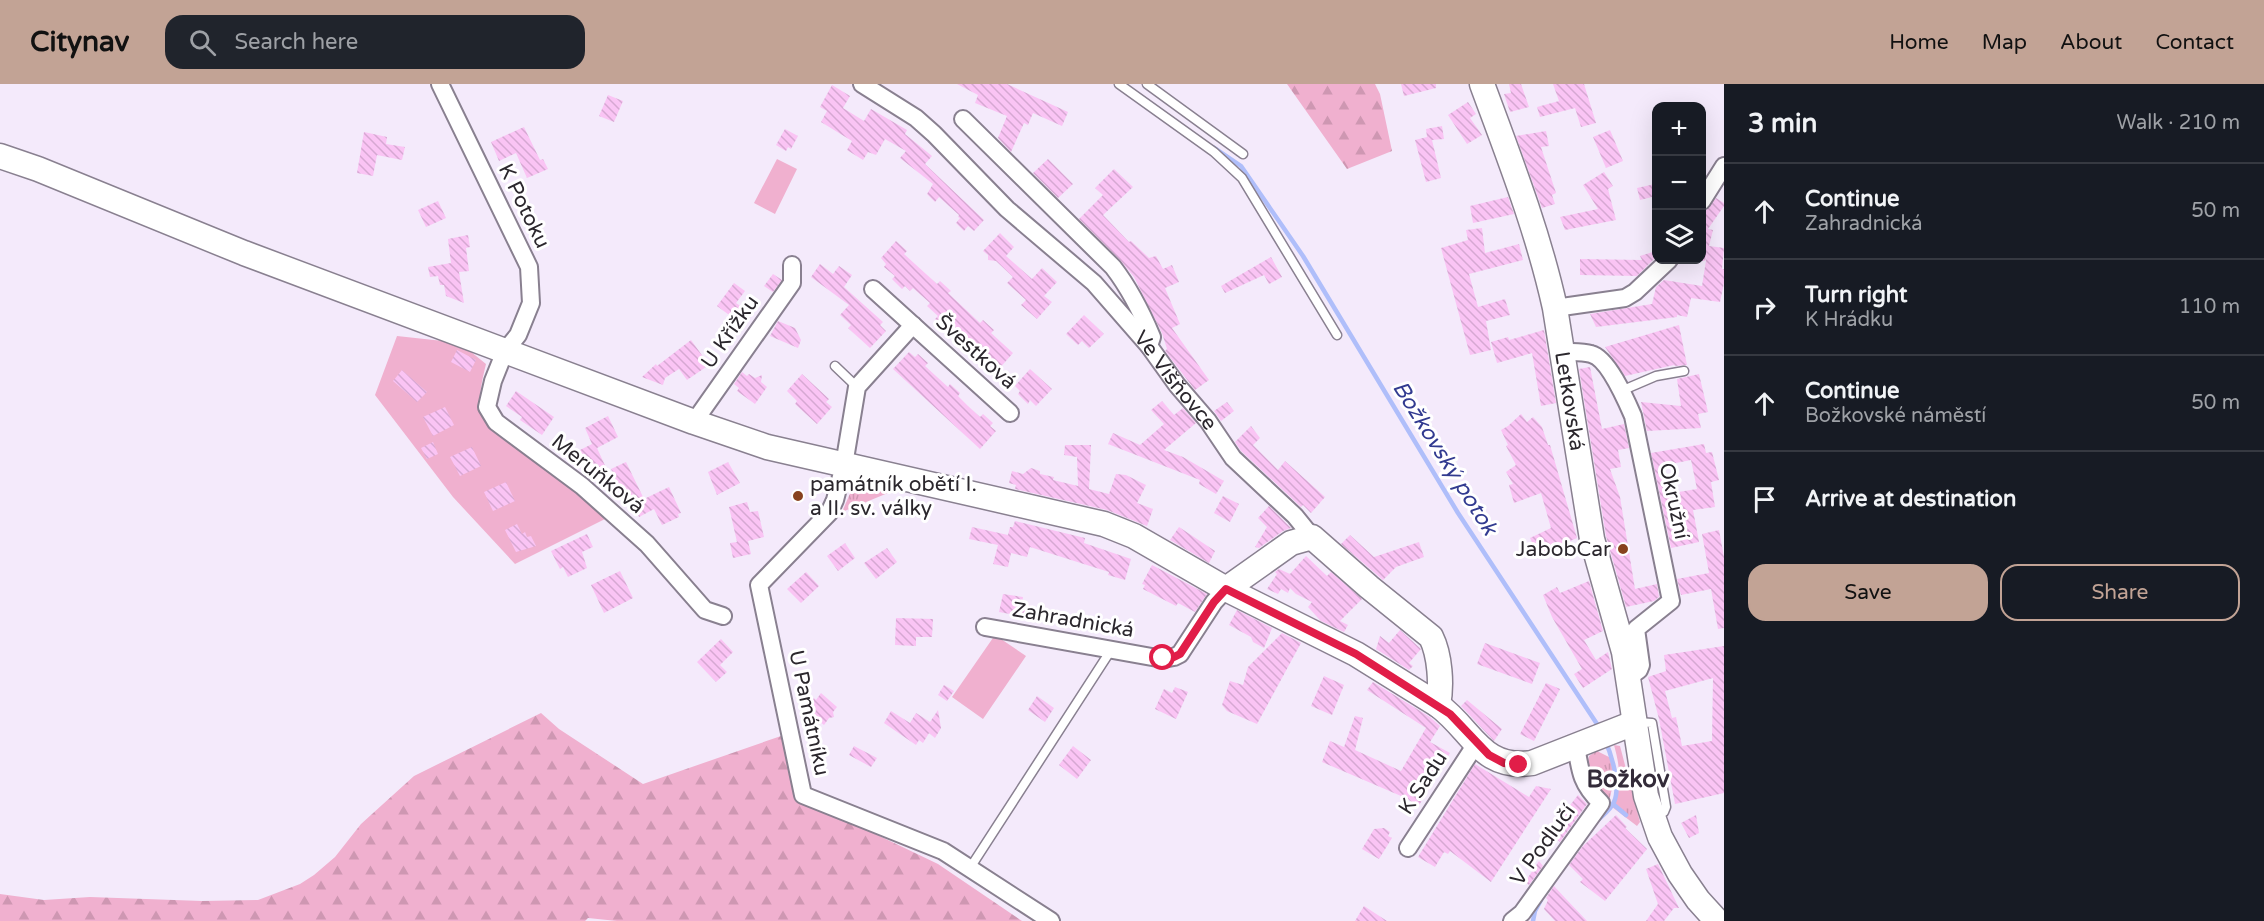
<!DOCTYPE html>
<meta charset="utf-8">
<style>
body{margin:0;font-family:"Varela Round",sans-serif;background:#20242c;color:#f1f3f6}
.controls{position:absolute;right:18px;top:18px;display:grid;overflow:hidden;border-radius:12px;box-shadow:0 6px 24px #0002}
.controls button{width:54px;height:54px;display:grid;place-items:center;padding:0;border:0;border-bottom:2px solid #363941;background:#171b24;color:#f1f3f6;font:30px sans-serif}
.stop{position:absolute;width:18px;height:18px;margin:-14px;border:4px solid #e11d48;border-radius:50%;background:#fff}
.stop.end{background:#e11d48;border-color:#fff;box-shadow:0 2px 6px #0008}
.list{margin:0;padding:0;list-style:none}
h2{display:flex;justify-content:space-between;align-items:center;height:78px;margin:0;padding:0 24px;font-size:26px}
h2 small{font-size:20px;font-weight:400;color:#9ea1a6}
.list li{display:grid;grid-template-columns:39px 1fr auto;gap:18px;align-items:center;box-sizing:border-box;height:96px;padding:0 24px;border-top:2px solid #363941}
.list b{display:block;font-size:22px;white-space:nowrap}
.list p{margin:0;font-size:20px;white-space:nowrap;color:#9ea1a6}
.list em{font-size:20px;font-style:normal;color:#9ea1a6}
.actions{display:flex;gap:12px;padding:18px 24px}
.actions a{flex:1;padding:14px 0;border:2px solid #c2a395;border-radius:18px;text-align:center;font-size:21px;color:#c2a395}
.actions .main{background:#c2a395;color:#111}
.icon{flex:none;width:33px;height:33px;fill:none;stroke:currentColor;stroke-width:2;stroke-linecap:round;stroke-linejoin:round}
.map{position:relative;flex:none;width:1724px;height:837px;overflow:hidden}
header{display:flex;align-items:center;gap:36px;box-sizing:border-box;height:84px;padding:0 30px;background:#c2a395;color:#111}
header strong{font-size:28px}
nav{display:flex;gap:33px;margin-inline-start:auto;font-size:21px}
.search{width:420px;height:54px;background:#20242c;display:flex;align-items:center;gap:15px;box-sizing:border-box;padding:0 21px;border-radius:18px;color:#9ea1a6;font-size:22px}
main{display:flex}
aside{flex:1;background:#171b24}
.map>svg:first-child{display:block}
</style>
<header>
<strong>Citynav</strong>
<div class="search"><svg class="icon" aria-label="search" viewBox="0 0 24 24"><circle cx="10" cy="10" r="6"/><path d="M15 15l6 6"/></svg>Search here</div>
<nav><a>Home</a><a>Map</a><a>About</a><a>Contact</a></nav>
</header>
<main>
<div class="map">
<svg width="1724" height="837" viewBox="0 0 1724 837">
<defs>
<pattern id="grass-tufts" width="24" height="20" patternUnits="userSpaceOnUse" patternTransform="scale(1.5)"><rect width="24" height="20" fill="#f0b0cf"/><path d="M3 7l-1-3M5 7V3M7 7l1-3M15 17l-1-3M17 17v-4M19 17l1-3" fill="none" stroke="#ce97b2"/></pattern>
<pattern id="forest-firs" width="22" height="20" patternUnits="userSpaceOnUse" patternTransform="scale(1.5)"><rect width="22" height="20" fill="#f0b0cf"/><path d="M5 1l3.5 6h-7zM16 11l3.5 6h-7z" fill="#ce97b2"/></pattern>
<pattern id="building-back-hatch" width="6" height="6" patternUnits="userSpaceOnUse" patternTransform="scale(1.5)"><rect width="6" height="6" fill="#fac4f4"/><path d="M-1 5l2 2M0 0l6 6M5-1l2 2" fill="none" stroke="#d6a8d2"/></pattern>
</defs>
<rect width="100%" height="100%" fill="#f4eafb"/>
<path fill="url(#grass-tufts)" d="M863,395L900,404L842,428L855,398Z
M1614,661L1620,662L1640,738L1637,742L1612,723C1621,699 1621,686 1614,661Z
M1597,667L1611,674C1614,690 1614,703 1608,719C1598,705 1584,689 1589,672Z"/>
<path fill="url(#forest-firs)" d="M1287,0H1375L1380,10L1392,67L1347,85Z
M541,629L559,645L643,700L781,652L800,714L938,780L1022,837H617L588,834L585,837H0V810L44,816L90,813L202,817L258,816L300,800L314,791L335,773L361,740L414,692Z"/>
<path fill="#f0b0cf" d="M777,75L797,85L775,130L754,119Z
M397,252L452,258L465,263L486,280C480,305 475,325 492,347L577,407L607,434L515,480L453,413L375,311Z
M995,551L1026,572L983,635L952,613Z"/>
<g fill="none" stroke-linecap="round" stroke-linejoin="round">
<path stroke="#afbefa" stroke-width="4.5" d="M1213,63L1241,82L1303,172L1458,429L1599,643
M1613,720L1626,731
M1598,736C1603,731 1611,725 1614,718C1621,702 1612,672 1605,656
M1533,837L1535,827L1541,816"/>
</g>
<path fill="url(#building-back-hatch)" fill-rule="evenodd" d="M957,0H1007L1068,28L1062,42L1033,29L1028,41L1024,39L1011,68L998,54L1007,32L975,19L978,11Z
M1401,0H1436V4L1404,12Z
M1509,0H1521L1529,23L1510,28L1504,10L1511,9Z
M1553,0H1584L1596,39L1581,43L1575,24L1540,33L1537,23L1559,17Z
M832,1L850,12L843,24L864,37L871,25L907,46L905,50L932,72L925,80L984,136L974,147L968,142L964,147L956,139L960,134L958,133L959,131L939,113L935,118L927,110L933,100L900,74L906,67L885,55L876,71L868,68L863,76L847,66L852,57L821,38L827,27L820,23Z
M608,11L623,17L614,38L599,32Z
M1468,18L1476,30L1470,34L1482,51L1467,60L1448,31Z
M1442,42L1444,55L1432,56L1441,94L1426,98L1415,56L1427,53L1426,45Z
M524,43L540,76L543,75L548,85L527,94L516,69L499,77L491,58Z
M785,45L798,52L791,65L788,63L786,67L776,61Z
M1610,46L1623,77L1606,84L1593,53Z
M1546,47L1549,62L1541,63L1556,109L1552,111L1555,120L1542,124L1516,52Z
M364,48L387,53L386,60L405,63L402,76L377,71L373,92L357,89Z
M1048,75L1073,100L1058,114L1033,89Z
M1114,85L1133,103L1103,131L1129,158L1131,157L1149,174L1156,172L1163,185L1172,181L1179,198L1165,204L1180,240L1172,244L1209,296L1195,306L1165,267L1167,265L1162,249L1134,193L1120,176L1079,135L1103,111L1095,104Z
M1604,88L1613,102L1608,105L1616,136L1565,146L1560,133L1598,125L1583,101Z
M1655,100L1656,112L1640,116L1637,104Z
M1508,113L1514,130L1473,139L1470,122Z
M1716,114L1724,119V122L1708,145L1713,146L1709,162L1724,164L1722,185H1724V199L1720,218L1691,214L1687,233L1677,231V233L1596,243L1590,230L1652,220L1656,203L1664,196L1702,202L1707,170L1705,177H1701V132Z
M438,117L446,134L426,143L418,126Z
M1482,144L1485,169L1519,160L1523,176L1469,190L1478,223L1505,215L1510,231L1486,237L1491,266L1470,271L1441,164L1468,156L1466,146Z
M1000,149L1014,163L1006,172L1032,195L1042,184L1057,198L1044,212L1052,218L1037,235L1021,221L1026,216L1007,199L1013,193L996,177L988,176V171L983,167Z
M468,151L470,163L466,164L469,187L459,188L464,219L446,212L444,201H440L438,192L430,193L428,183L451,179L448,155Z
M896,157L907,167L904,170L937,200L940,197L951,207L948,209L980,239L983,236L994,246L991,249L1013,269L998,286L991,281L989,284L979,275L982,272L971,262L973,259L957,244L954,247L948,241L945,244L935,235L938,232L927,222L930,219L913,204L910,207L905,202L902,205L892,195L895,192L884,183L886,180L881,174Z
M1656,167V173L1637,192L1580,191V175L1642,176L1640,172Z
M1271,173L1282,193L1269,200L1264,191L1225,209L1221,202Z
M820,180L833,190L839,182L852,191L844,203L883,238L880,241L886,247L870,264L848,244L851,241L840,231L849,221L811,193Z
M773,190L782,196L773,208L764,202Z
M734,199L745,207L736,219L752,230L744,242L717,222Z
M1084,231L1104,250L1089,264L1082,257L1078,261L1066,250Z
M778,237L795,244L801,256L798,264L770,252Z
M1679,241L1687,281L1675,282L1674,281L1625,292L1605,263Z
M1544,246L1556,319L1541,322L1532,269L1497,279L1491,258L1508,253L1509,256Z
M691,256L709,281L687,296L679,285L665,294L663,301L642,293L656,280L657,282Z
M457,266L476,276L470,288L451,278Z
M909,268L915,273L918,270L928,279L925,282L948,303L950,300L960,309L958,312L968,322L980,333L983,330L993,339L990,342L996,347L980,365L893,285Z
M1590,283L1602,345L1624,340L1629,364L1618,366L1621,383L1610,385L1620,413L1635,505L1657,500L1659,513L1654,517L1626,523L1606,452L1579,285Z
M1030,285L1052,305L1036,322L1030,316L1028,320L1018,310L1020,307L1015,302Z
M402,286L427,308L417,318L393,297Z
M742,288L747,292L749,290L755,294L762,291L761,298L767,303L755,320L737,307L739,304L734,300Z
M802,290L829,315L826,318L832,323L817,340L795,320L797,317L787,307Z
M1699,290L1708,328L1698,330L1701,344L1647,347L1641,318L1681,322L1677,295Z
M516,307L554,333L542,351L520,336L522,333L506,322Z
M1162,317L1174,331L1183,324L1196,339L1164,366L1183,373L1224,397L1216,410L1199,400L1200,396L1108,360L1113,349L1140,361L1164,340L1151,326Z
M1227,318L1234,327L1221,337L1214,327Z
M445,323L454,341L433,352L423,333Z
M1521,330L1527,338L1533,333L1542,343L1548,361H1550L1577,454L1538,471L1530,454L1551,444L1541,409L1514,419L1509,401L1513,400L1506,388L1516,381L1506,362L1508,361L1501,346L1508,342Z
M608,332L618,353L597,364L608,388L593,395L585,378L578,381L572,370L592,360L585,344Z
M1251,342L1260,354L1253,361L1278,386L1285,377L1325,413L1311,429L1303,421L1301,423L1241,367L1235,358Z
M433,358L438,370L427,375L421,364Z
M1704,360L1706,369L1712,368L1719,396L1711,398L1715,423L1693,426L1699,458L1671,464L1651,369ZM1691,376L1697,405L1666,410L1661,382Z
M1065,361H1091L1089,405L1109,410L1116,390L1126,391L1146,401L1137,419L1153,425L1147,442L1107,426L1015,405L1016,401L1009,399L1012,387L1023,390L1031,384L1040,387V390L1054,393L1053,396L1078,402L1077,373L1064,371Z
M472,363L481,382L460,392L450,373Z
M626,378L644,415L669,403L681,429L678,430L679,433L662,441L654,425L639,433L626,405L621,407L611,385Z
M728,378L740,399L717,411L708,388Z
M506,398L515,417L493,427L484,408Z
M1223,412L1239,420L1230,438L1214,429Z
M747,418L750,428L758,427L764,453L748,457L751,470L733,474L730,459L737,458L729,423Z
M1269,422L1291,444L1283,447L1259,464L1255,463L1267,443L1258,434Z
M1015,437L1085,454L1084,459L1131,475L1125,496L1108,491L1109,488L1030,463L1027,473L1011,469L1008,483L993,480L998,461L969,455L972,443L1008,451L1010,443H1013Z
M517,440L522,450L525,448L527,453L531,452L536,462L516,468L505,446Z
M1179,443L1215,467L1209,479L1170,456Z
M1719,446L1724,473V544L1718,545L1711,505L1681,511L1677,495L1709,489L1702,450Z
M587,450L593,463L582,468L587,484L568,493L563,483L560,485L551,467Z
M1350,451L1374,473L1419,458L1424,473L1396,483L1383,496L1341,460Z
M845,459L855,474L838,487L827,472Z
M887,464L897,478L876,495L864,479Z
M1306,472L1327,492L1331,488L1362,515L1340,537L1348,541L1344,548L1321,537L1308,523L1312,518L1296,510L1290,504L1288,509L1281,505L1278,510L1267,505L1277,490L1275,488L1279,485L1290,490Z
M1152,481L1207,510L1195,528L1178,519L1176,522L1143,505L1145,501L1142,500Z
M620,487L633,514L604,529L591,501Z
M806,488L819,502L801,519L787,505Z
M1589,497L1603,547L1584,556L1596,576L1608,568L1612,585L1583,604L1574,590L1582,585L1552,533L1543,511L1557,503L1560,509Z
M1003,510L1023,513L1022,519L1034,522L1032,534L999,528Z
M1237,526L1272,544L1264,564L1253,558L1251,553L1229,541Z
M896,534L933,535L932,553H916V562L895,561Z
M1400,546L1421,565L1409,579L1413,582L1409,586L1376,565L1380,552L1389,559Z
M1282,549L1301,559L1257,640L1227,627L1222,621L1230,597L1243,601L1248,583Z
M721,555L733,568L720,581L727,588L716,598L697,578Z
M1485,559L1540,579L1532,600L1477,580Z
M1724,562V709L1675,720L1659,635L1648,593L1666,587L1664,571ZM1713,594L1712,657L1682,662L1676,633L1672,634L1665,607Z
M1324,592L1344,601L1332,631L1311,622Z
M1373,598L1430,633L1440,642L1430,658L1450,669L1418,723L1408,715L1322,678L1330,657L1344,663L1355,632L1363,634L1355,666L1401,687L1426,644L1367,606Z
M1546,599L1560,605L1534,657L1520,650Z
M944,601L954,607L947,617L938,611Z
M1175,603L1188,608L1176,635L1155,625L1164,605L1172,609Z
M821,609L837,623L833,628L834,633L829,634L824,641L819,637L814,642L800,632L814,614L816,616Z
M1037,612L1054,624L1045,638L1028,626Z
M1467,616L1502,645L1494,657L1461,622Z
M938,626L941,644L935,654L929,649L923,659L919,656L916,661L884,639L891,627L910,639L916,629L930,638Z
M854,662L877,674L871,683L849,671Z
M1073,662L1091,676L1077,695L1059,681Z
M1475,680L1529,713L1536,702L1551,705L1491,798L1450,767L1448,770L1444,768L1435,783L1418,773Z
M1578,711L1587,720L1560,758L1554,753L1559,747L1553,743Z
M1616,731L1627,743L1625,744L1647,765L1605,817L1580,798L1583,795L1569,781L1583,762Z
M1696,731L1699,749L1689,754L1681,739Z
M1384,744L1390,748L1388,752L1392,754L1379,775L1362,765L1374,745Z
M1539,777L1543,782L1529,801L1525,798Z
M1658,780L1679,824H1674L1664,837H1646L1658,820L1646,785Z
M1554,802L1566,815L1587,837H1555L1544,825L1548,816L1546,814Z
M1364,822L1387,837H1355Z"/>
<g fill="none" stroke-linecap="round" stroke-linejoin="round">
<defs>
<path id="lane" d="M1119,0L1214,68L1242,94L1337,251
M1147,0L1243,70
M835,282L857,303
M1621,307L1656,292L1684,287
M1638,638L1652,639L1666,723L1664,728L1656,732
M970,784L1111,566"/>
<g id="street">
<path d="M440,0L529,183L531,219L518,251L505,267L493,297L487,323L496,338L582,402L647,460L705,526L723,532"/>
<path id="s1" d="M862,0L916,34L934,50L1007,125L1094,199L1149,262L1177,301L1208,337L1233,374L1295,432L1312,453"/>
<path d="M963,35L1113,183C1130,205 1141,227 1152,253L1149,262"/>
<path d="M1702,117L1724,82"/>
<path d="M873,205L1010,329"/>
<path d="M1555,224L1625,214L1635,208L1669,176"/>
<path d="M913,241L857,303L844,381L835,416L829,429L759,501L803,711L943,767L1051,837"/>
<path d="M1563,268C1572,268 1582,267 1591,270C1608,274 1626,316 1633,332L1671,517L1636,545L1641,581L1639,586L1628,594"/>
<path d="M694,338L792,199V181"/>
<path d="M985,543L1163,575L1174,573L1180,570L1214,518L1226,505"/>
<path d="M1408,764L1476,660"/>
<path d="M1512,837L1522,829L1601,719C1581,700 1580,687 1576,661"/>
</g>
<g id="secondary">
<path id="s2" d="M1482,0C1509,73 1538,147 1555,224L1592,455L1624,568L1646,712L1660,753L1680,790L1698,816L1717,837"/>
<path d="M0,72L38,85L244,169L694,338L767,363L1104,440L1134,452L1226,505L1356,570L1438,621C1473,647 1481,686 1532,679L1634,639"/>
<path d="M1226,505L1291,459L1312,453L1369,503L1431,553C1440,571 1442,601 1438,621"/>
</g>
</defs>
<use href="#lane" stroke="#898090" stroke-width="11"/>
<use href="#street" stroke="#898090" stroke-width="20"/>
<use href="#secondary" stroke="#898090" stroke-width="27"/>
<use href="#lane" stroke="#fff" stroke-width="8"/>
<use href="#street" stroke="#fff" stroke-width="16"/>
<use href="#secondary" stroke="#fff" stroke-width="24"/>
</g>
<g fill="none" stroke-linecap="round" stroke-linejoin="round">
<path stroke="#e11d48" stroke-width="8" d="M1163,574L1174,573L1180,570L1214,518L1226,505L1356,570L1450,630L1489,671L1504,679L1519,681"/>
</g>
<g fill="#88421e" stroke="#fff" stroke-width="2">
<circle cx="798" cy="412" r="6"/>
<circle cx="1623" cy="465" r="6"/>
</g>
<g text-anchor="middle" dominant-baseline="central" stroke-width="6" stroke-linejoin="round" paint-order="stroke">
<g font-size="21" fill="#2b272d" stroke="#fff">
<text transform="translate(524 122) rotate(64)">K Potoku</text>
<text transform="translate(730 248) rotate(-55)">U Křížku</text>
<text transform="translate(976 268) rotate(42)">Švestková</text>
<text stroke="none"><textPath href="#s1" startOffset="434">Ve Višňovce</textPath></text>
<text stroke="none"><textPath href="#s2" startOffset="330">Letkovská</textPath></text>
<text transform="translate(598 390) rotate(39)">Meruňková</text>
<text transform="translate(1674 417) rotate(78)">Okružní</text>
<text transform="translate(1073 536) rotate(10)">Zahradnická</text>
<text transform="translate(809 629) rotate(78)">U Památníku</text>
<text transform="translate(1423 699) rotate(-57)">K Sadu</text>
<text transform="translate(1543 761) rotate(-54)">V Podlučí</text>
</g>
<g font-size="21" fill="#2b272d" stroke="#fff" text-anchor="start">
<text x="810" y="400">památník obětí I.<tspan x="810" dy="24">a II. sv. války</tspan></text>
<text x="1611" y="465" text-anchor="end">JabobCar</text>
</g>
<g font-size="22" font-style="italic" fill="#323b90" stroke="#fff">
<text transform="translate(1445 374) rotate(58)">Božkovský potok</text>
</g>
<g font-size="24" font-weight="bold" fill="#332b39" stroke="#fff">
<text x="1628" y="695">Božkov</text>
</g>
</g>
</svg>
<div class="controls">
<button>+</button>
<button>−</button>
<button><svg class="icon" aria-label="layers" viewBox="0 0 24 24"><path d="M12 4l9 5-9 5-9-5zM3 14l9 5 9-5"/></svg></button>
</div>
<div class="stop" style="left:1163px;top:574px"></div>
<div class="stop end" style="left:1519px;top:681px"></div>
</div>
<aside>
<h2>3 min<small>Walk · 210 m</small></h2>
<ul class="list">
<li><svg class="icon" aria-label="ahead" viewBox="0 0 24 24"><path d="M12 20V5M6 11l6-6 6 6"/></svg><div><b>Continue</b><p>Zahradnická</p></div><em>50 m</em></li>
<li><svg class="icon" aria-label="right" viewBox="0 0 24 24"><path d="M7 20v-9h11M14 6l5 5-5 5"/></svg><div><b>Turn right</b><p>K Hrádku</p></div><em>110 m</em></li>
<li><svg class="icon" aria-label="ahead" viewBox="0 0 24 24"><path d="M12 20V5M6 11l6-6 6 6"/></svg><div><b>Continue</b><p>Božkovské náměstí</p></div><em>50 m</em></li>
<li><svg class="icon" aria-label="arrive" viewBox="0 0 24 24"><path d="M6 21V4h12l-3 4 3 4H6"/></svg><div><b>Arrive at destination</b></div></li>
</ul>
<div class="actions"><a class="main">Save</a><a>Share</a></div>
</aside>
</main>
